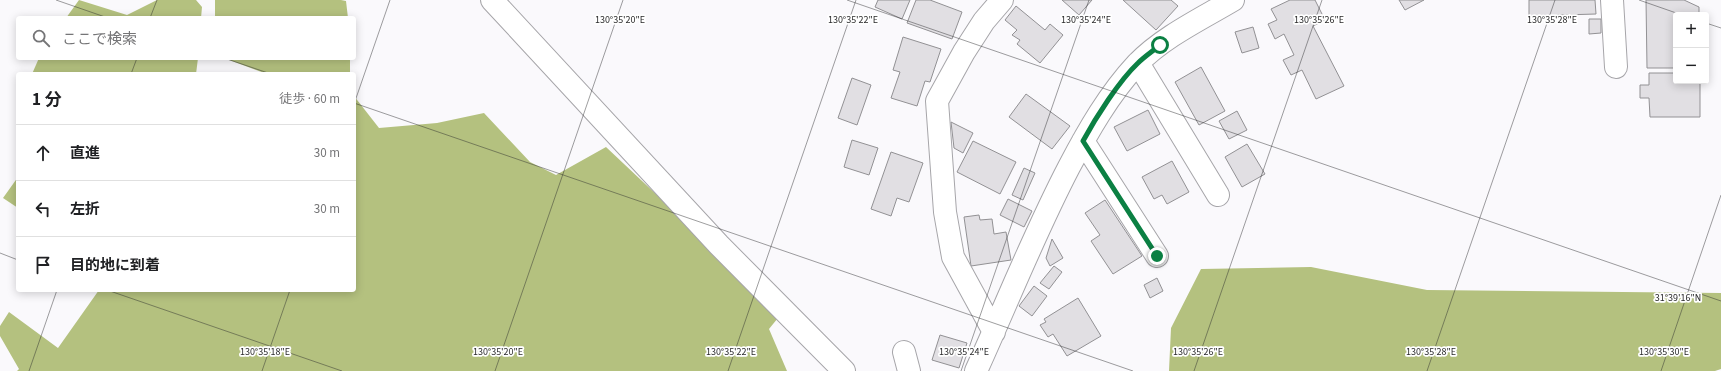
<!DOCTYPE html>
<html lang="ja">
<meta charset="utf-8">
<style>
body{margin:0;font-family:"Source Sans 3","Noto Sans JP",sans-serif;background:#f2f2f2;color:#202124}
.controls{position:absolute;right:12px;top:12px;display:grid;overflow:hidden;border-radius:4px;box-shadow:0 2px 10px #0003}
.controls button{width:36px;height:36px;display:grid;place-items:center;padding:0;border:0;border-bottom:1px solid #e0e0e0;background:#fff;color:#202124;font:20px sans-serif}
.stop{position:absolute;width:12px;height:12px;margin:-9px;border:3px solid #0b8043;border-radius:50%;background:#fff}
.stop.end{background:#0b8043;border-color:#fff;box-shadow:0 1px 4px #0008}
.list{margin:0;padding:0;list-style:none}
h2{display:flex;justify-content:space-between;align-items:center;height:52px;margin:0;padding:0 16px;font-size:17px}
h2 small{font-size:13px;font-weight:400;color:#757577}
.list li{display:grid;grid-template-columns:26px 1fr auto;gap:12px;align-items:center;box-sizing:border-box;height:56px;padding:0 16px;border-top:1px solid #e0e0e0}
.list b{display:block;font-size:15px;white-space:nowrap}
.list em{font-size:13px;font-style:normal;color:#757577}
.icon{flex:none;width:22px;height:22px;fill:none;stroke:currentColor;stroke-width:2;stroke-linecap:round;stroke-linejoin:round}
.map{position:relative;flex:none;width:1721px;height:371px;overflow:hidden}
.search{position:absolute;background:#fff;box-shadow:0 2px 10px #0003;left:16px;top:16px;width:340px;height:44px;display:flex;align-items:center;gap:10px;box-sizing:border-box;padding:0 14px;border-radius:4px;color:#757577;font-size:15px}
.panel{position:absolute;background:#fff;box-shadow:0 2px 10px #0003;left:16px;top:72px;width:340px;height:220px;border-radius:4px}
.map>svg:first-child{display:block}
</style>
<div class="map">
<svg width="1721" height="371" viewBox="0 0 1721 371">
<rect width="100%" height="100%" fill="#faf9fc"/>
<path fill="#b4c17f" d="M79,0L127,15L157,0H196L202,7L201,18H66Z
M215,0H341L346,1L348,18H215Z
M39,58H198L196,74H32Z
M224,58H350V74H267Z
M354,96L379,128L437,123L484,113L530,162L556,175L606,147L782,313L769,329L787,371H17L19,369L0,336V326L9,312L58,348L99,290H354Z
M18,177V208L3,198Z
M1311,267L1427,290L1721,293V369L1715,371H1169L1171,328L1201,269Z"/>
<path fill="#e1dfe3" stroke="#929194" d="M878,0H910L902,19L875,7Z
M916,0H930L962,12L952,39L907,23Z
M1062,0H1092L1079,15Z
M1123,0H1171L1178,6L1156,30Z
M1290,0H1315L1325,20L1313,26L1344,86L1316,99L1302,70L1291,75L1283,60L1294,55L1284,34L1275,39L1268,24L1277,20L1271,9Z
M1399,0H1424L1405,10Z
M1529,0H1595L1596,14L1529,16Z
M1646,0H1684L1699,7V15H1676V68H1647Z
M1016,6L1045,30L1050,24L1063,35L1040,63L1017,44L1020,40L1012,35L1017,30L1005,20Z
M1589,19H1601V33L1589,34Z
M1253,27L1259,48L1242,53L1235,32Z
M903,37L941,49L930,82L925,81L917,106L891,98L900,72L893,70Z
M1201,67L1225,111L1199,125L1175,82Z
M1649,73H1676V81H1700V117H1650L1649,98H1640V85H1649Z
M852,78L871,85L857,125L838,118Z
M1026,94L1070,126L1052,149L1009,117Z
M1148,110L1160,134L1127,151L1114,127Z
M1237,111L1247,130L1229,139L1219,121Z
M951,122L973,133L963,153L954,148Z
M852,140L878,148L869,175L844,167Z
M973,141L1016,162L1000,194L957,172Z
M1247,144L1265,174L1242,187L1225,157Z
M891,152L923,163L909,202L897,198L891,216L871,209Z
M1172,161L1189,192L1167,204L1162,195L1154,199L1142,177Z
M1024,168L1035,173L1023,200L1012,195Z
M1008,199L1032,211L1024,227L1000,215Z
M1105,200L1142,256L1113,274L1091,241L1100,235L1085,213Z
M979,215L980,220L992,219L994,234L1006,232L1011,260L971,266L964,217Z
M1052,239L1063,258L1050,266L1046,258Z
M1054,266L1062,272L1049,289L1040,283Z
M1157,278L1163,291L1150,298L1144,285Z
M1034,286L1047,296L1032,316L1019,306Z
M1078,298L1101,336L1067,356L1053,334L1048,337L1040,325L1046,322L1044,319Z
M940,335L967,343L959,368L932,360Z"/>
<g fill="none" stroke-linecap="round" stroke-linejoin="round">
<defs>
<path id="minor" d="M492,0L719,245L844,371
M1612,0L1616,67
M1138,63L1218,195
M1083,141L1157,256
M994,332L953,257L945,212L937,101L964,52L984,21L1002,0
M904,352L909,371
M976,371C1007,303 1034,234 1069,167C1088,131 1109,94 1137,64C1163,37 1201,19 1233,0"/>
</defs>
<use href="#minor" stroke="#a6a5a9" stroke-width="24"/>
<use href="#minor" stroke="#fff" stroke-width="22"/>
</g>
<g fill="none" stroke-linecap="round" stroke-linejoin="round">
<path stroke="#0b8043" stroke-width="5" d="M1157,256L1083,141C1096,117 1119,81 1138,63C1145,56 1153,51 1160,45"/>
</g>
<path fill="none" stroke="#29292a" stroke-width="1" stroke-opacity="0.45" d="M56,0L108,18M847,0L1721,301M1639,0L1682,15M150,18L157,0M1706,23L1721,28M224,58L271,74M131,74L137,58M354,103L1133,371M354,104L390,0M0,253L18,260M107,290L342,371M29,371L57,290M262,371L290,290M495,371L623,0M728,371L856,0M961,371L1089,0M1194,371L1322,0M1427,371L1555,0M1661,371L1721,195"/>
<g font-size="10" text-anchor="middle" fill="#29292a" stroke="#fff" stroke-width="3.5" stroke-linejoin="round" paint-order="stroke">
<text x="620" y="23">130°35'20"E</text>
<text x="1086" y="23">130°35'24"E</text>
<text x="1319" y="23">130°35'26"E</text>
<text x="853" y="23">130°35'22"E</text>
<text x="1552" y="23">130°35'28"E</text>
<text x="1678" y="301">31°39'16"N</text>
<text x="265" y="355">130°35'18"E</text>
<text x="498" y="355">130°35'20"E</text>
<text x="731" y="355">130°35'22"E</text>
<text x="964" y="355">130°35'24"E</text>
<text x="1198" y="355">130°35'26"E</text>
<text x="1431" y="355">130°35'28"E</text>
<text x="1664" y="355">130°35'30"E</text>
</g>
</svg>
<div class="controls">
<button>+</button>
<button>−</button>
</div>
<div class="stop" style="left:1160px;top:45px"></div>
<div class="stop end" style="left:1157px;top:256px"></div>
<div class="search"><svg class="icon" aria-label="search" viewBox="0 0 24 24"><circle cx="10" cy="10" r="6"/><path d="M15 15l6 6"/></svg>ここで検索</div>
<section class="panel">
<h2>1 分<small>徒歩 · 60 m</small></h2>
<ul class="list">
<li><svg class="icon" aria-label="ahead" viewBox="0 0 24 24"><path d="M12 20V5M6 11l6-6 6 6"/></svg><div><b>直進</b></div><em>30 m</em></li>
<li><svg class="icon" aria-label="left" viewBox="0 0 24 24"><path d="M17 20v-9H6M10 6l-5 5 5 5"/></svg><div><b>左折</b></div><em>30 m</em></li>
<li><svg class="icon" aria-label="arrive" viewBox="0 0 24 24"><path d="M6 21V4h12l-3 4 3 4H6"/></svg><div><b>目的地に到着</b></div></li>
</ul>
</section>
</div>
